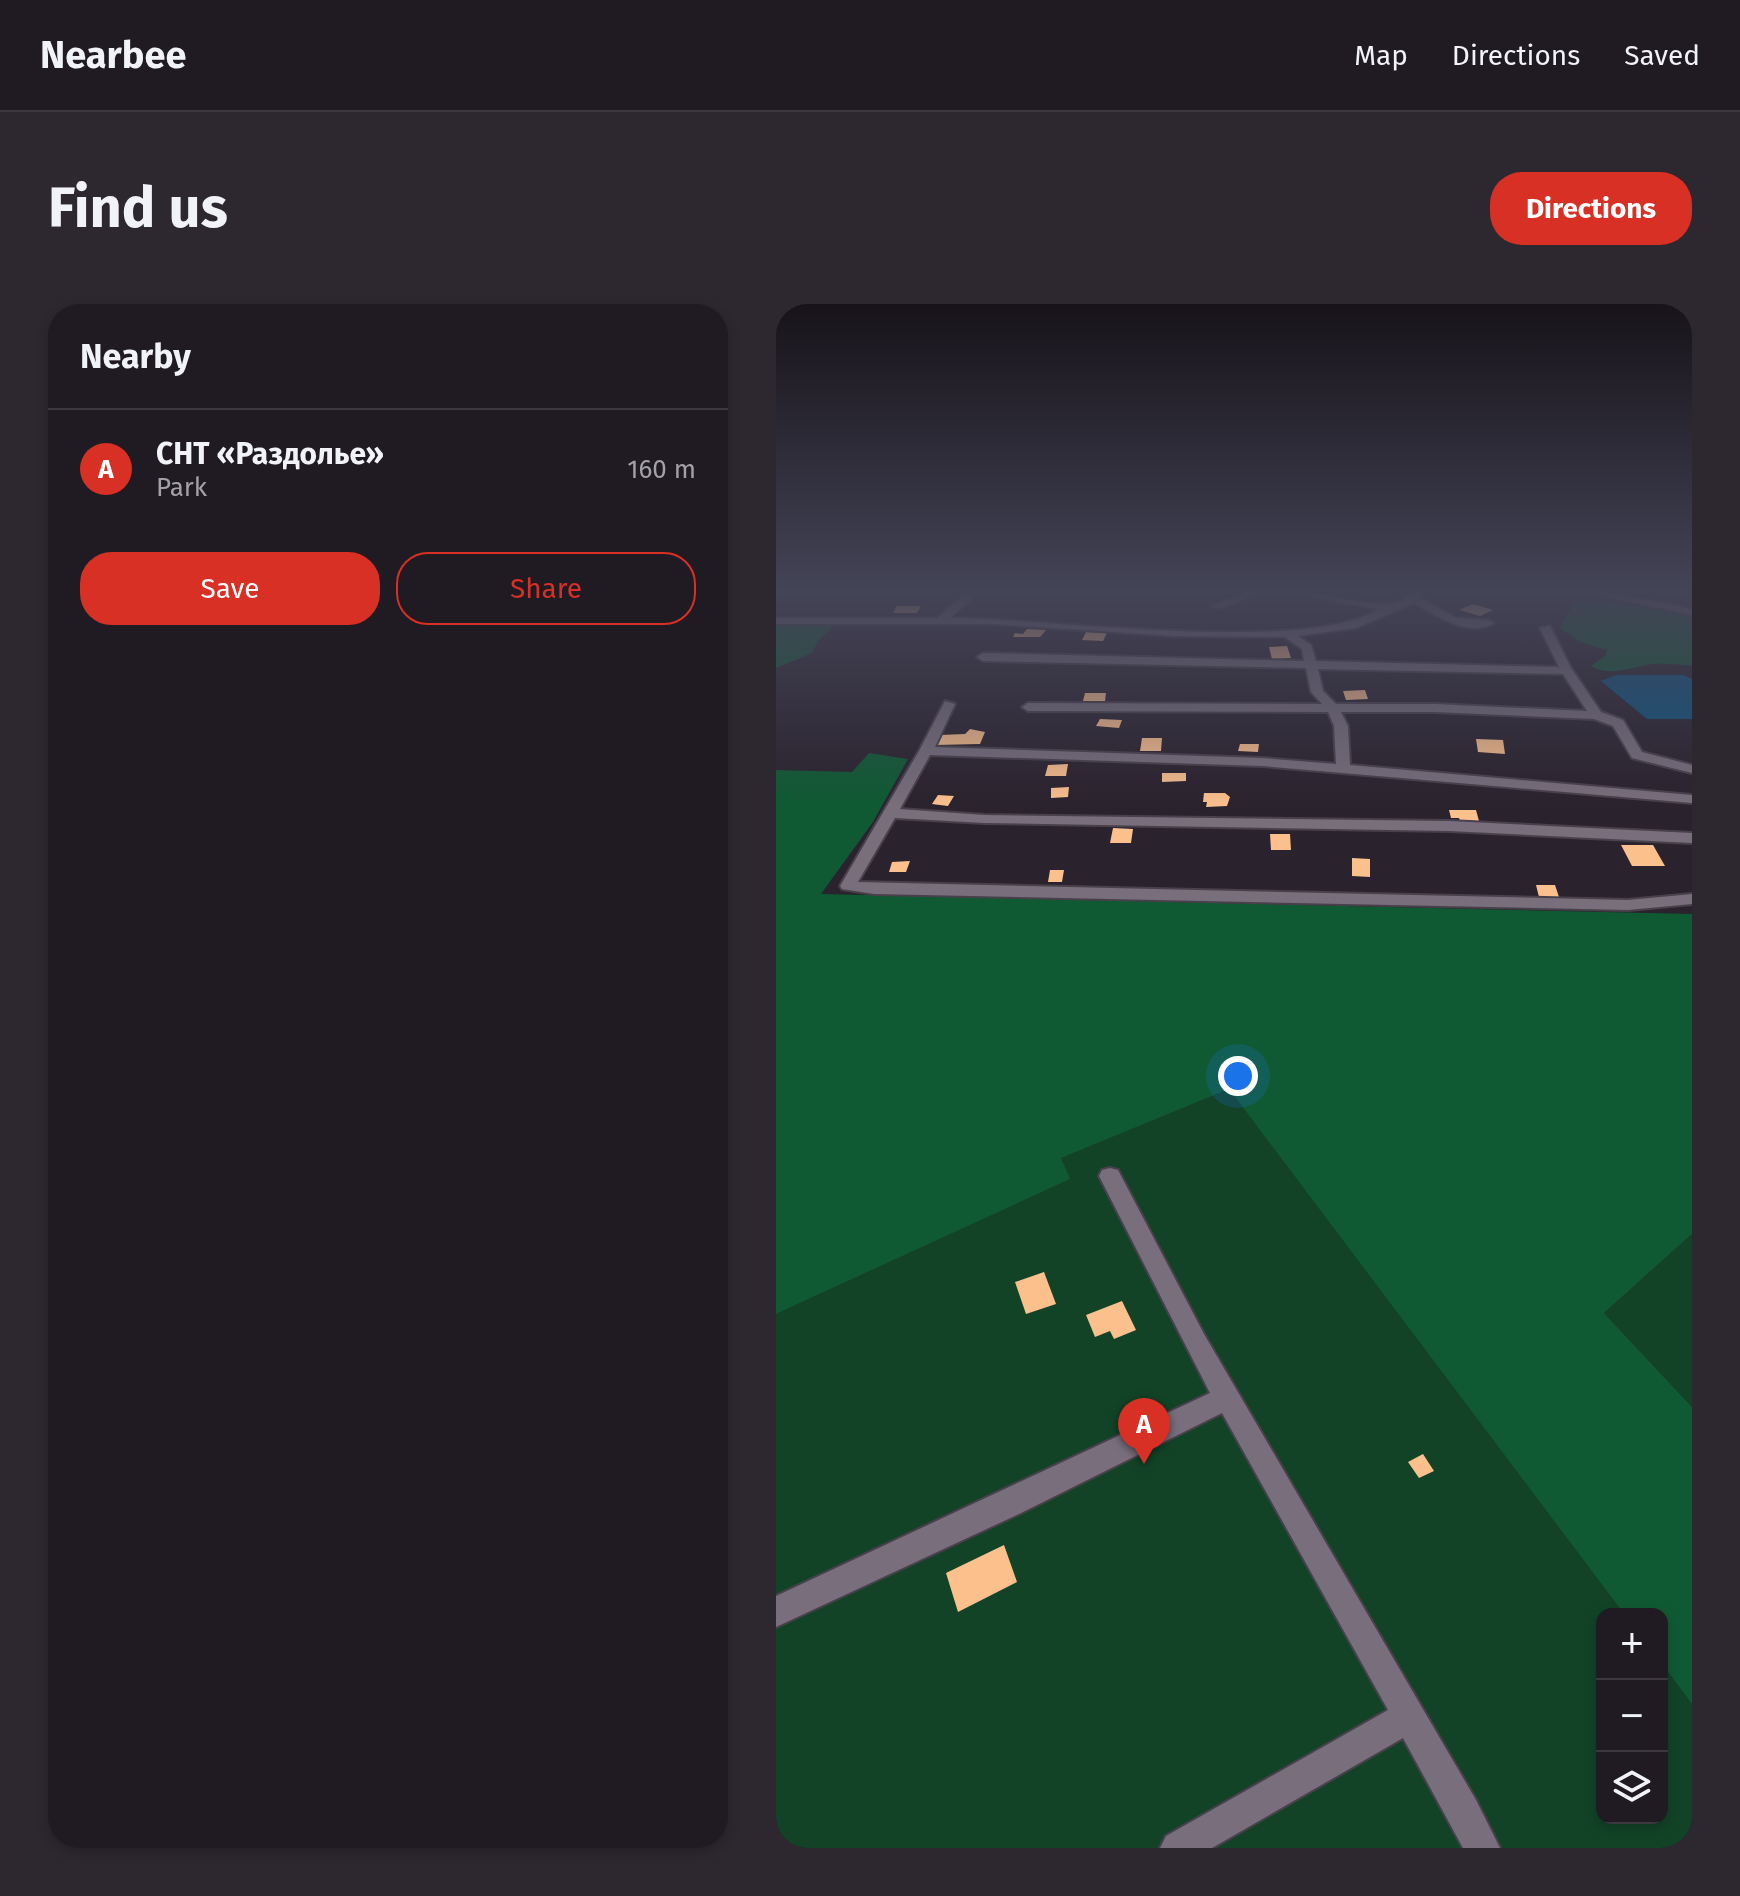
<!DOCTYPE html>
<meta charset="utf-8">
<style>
body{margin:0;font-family:"Fira Sans",sans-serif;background:#2d272f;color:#f1f3f6}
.controls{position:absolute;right:24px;bottom:24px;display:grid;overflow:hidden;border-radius:16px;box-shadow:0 4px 12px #0003}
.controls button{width:72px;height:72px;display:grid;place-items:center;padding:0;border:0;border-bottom:2px solid #3d3840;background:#201a22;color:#f1f3f6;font:40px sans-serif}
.you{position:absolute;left:462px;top:772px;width:28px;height:28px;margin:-20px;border:6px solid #fff;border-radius:50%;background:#1a73e8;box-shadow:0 0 0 12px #1a73e833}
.badge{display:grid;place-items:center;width:52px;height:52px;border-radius:50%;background:#d93025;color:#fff;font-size:26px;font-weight:700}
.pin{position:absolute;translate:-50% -66px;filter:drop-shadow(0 2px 4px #0008)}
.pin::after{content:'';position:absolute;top:42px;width:28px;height:24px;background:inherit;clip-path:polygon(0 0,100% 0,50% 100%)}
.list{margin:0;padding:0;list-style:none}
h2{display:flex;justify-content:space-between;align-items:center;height:104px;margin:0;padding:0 32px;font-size:34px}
h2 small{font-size:26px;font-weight:400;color:#a2a1a5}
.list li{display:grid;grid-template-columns:52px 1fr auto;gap:24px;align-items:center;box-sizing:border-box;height:120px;padding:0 32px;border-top:2px solid #3d3840}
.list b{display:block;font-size:30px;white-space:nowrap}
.list p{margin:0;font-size:26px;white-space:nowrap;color:#a2a1a5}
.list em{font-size:26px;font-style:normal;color:#a2a1a5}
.actions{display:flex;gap:16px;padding:24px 32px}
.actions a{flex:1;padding:18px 0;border:2px solid #d93025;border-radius:32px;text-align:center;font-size:28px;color:#d93025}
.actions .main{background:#d93025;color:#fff}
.icon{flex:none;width:44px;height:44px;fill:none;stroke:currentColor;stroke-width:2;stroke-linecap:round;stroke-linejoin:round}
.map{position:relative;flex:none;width:916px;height:1544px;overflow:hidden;border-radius:32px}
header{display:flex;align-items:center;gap:48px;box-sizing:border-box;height:112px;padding:0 40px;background:#201a22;border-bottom:2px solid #3d3840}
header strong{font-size:38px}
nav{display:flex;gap:44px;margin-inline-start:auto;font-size:28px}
.intro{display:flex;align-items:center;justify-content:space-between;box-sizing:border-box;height:192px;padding:0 48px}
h1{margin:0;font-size:56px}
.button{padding:20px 36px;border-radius:32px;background:#d93025;color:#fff;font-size:28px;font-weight:700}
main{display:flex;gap:48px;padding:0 48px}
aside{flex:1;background:#201a22;border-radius:32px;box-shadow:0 4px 12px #0003}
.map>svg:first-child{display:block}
</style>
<header>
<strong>Nearbee</strong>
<nav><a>Map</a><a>Directions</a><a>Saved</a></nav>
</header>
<div class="intro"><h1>Find us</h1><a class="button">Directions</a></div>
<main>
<aside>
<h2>Nearby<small></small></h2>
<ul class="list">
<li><span class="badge">A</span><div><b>СНТ «Раздолье»</b><p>Park</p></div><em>160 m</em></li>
</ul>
<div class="actions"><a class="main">Save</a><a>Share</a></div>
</aside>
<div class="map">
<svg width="916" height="1544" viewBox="0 0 916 1544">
<rect width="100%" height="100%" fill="#2a222d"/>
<path fill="#124327" d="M453,785L848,1310H826V1514H886V1360L916,1400V1544H0V1010L293,875L284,854Z
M916,930V1103L828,1009Z"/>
<path fill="#0f5a33" d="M824,296L916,312V362C904,361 889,359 877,360C856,362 836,374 815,362L829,352L831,346L804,338L784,324L798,297Z
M0,317L61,319L42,337L36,349L0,364Z
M93,449L132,455L97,518L45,590L916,610V930L828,1009L916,1103V1400L886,1360V1310H848L453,785L285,854L294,875L0,1010V466L76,468Z"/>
<path fill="#0d547e" d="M840,371H907L916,375V415H871L825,377Z"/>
<path fill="#fcc08d" d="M697,300L717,306L704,312L683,306Z
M121,302H145L141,309H117Z
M251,325L270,326L264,333H237L239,329L247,330Z
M310,328L331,329L327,337L306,336Z
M511,342L515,354L496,355L493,343Z
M589,386L592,395L570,396L567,387Z
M309,389H330L329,397H307Z
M324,415L346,416L343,424L320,422Z
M194,425L209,428L204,440L159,441L164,431L189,430Z
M366,434H386L385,447H364Z
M700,435L727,436L729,450L702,448Z
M464,440H483L482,448L462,447Z
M292,460L290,472H269L272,461Z
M386,469H410V477L386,478Z
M293,483L292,493L275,494V484Z
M428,489H449L454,493L451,502L430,503L431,498H427Z
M162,491L178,492L172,502L156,500Z
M673,506H700L703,517H684L683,514H675Z
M337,524L357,525L355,539H334Z
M494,530H514L515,546H495Z
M845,541H877L889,562H856Z
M576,554L594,555V573L576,572Z
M134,557L130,568H113L116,558Z
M274,566H288L286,578H272Z
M760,581H779L783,593H763Z
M268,968L280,1000L250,1010L239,978Z
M346,997L360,1026L338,1035L334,1027L319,1033L310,1011Z
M647,1150L658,1167L643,1174L632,1158Z
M228,1241L241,1278L182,1308L170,1269Z"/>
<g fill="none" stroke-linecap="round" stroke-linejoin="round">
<defs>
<path id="minor" d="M193,287H204L174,314C266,314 535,351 602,305L509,287C544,287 580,301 610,300C620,300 631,294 639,287H650L644,294L680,314L712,316L718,319C693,334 659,311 638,299L580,324L522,332L535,341L540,357L783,363L764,324L774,322L795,364L825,408L847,416L866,448L916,461V469L856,454L837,422L818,415L659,408H565L572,422L574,461L916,491V499L486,462L154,451L124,505L208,511L673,517L916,529V539L673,527L208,519L119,514L82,578L852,596L916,590V600L852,606L98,590L66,585L64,582L143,447L169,397L179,400L159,443L486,454L560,460L558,422L552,408L252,407L246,403L252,399L546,400L535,388L530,364L207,357L201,353L207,349L528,357L526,345L509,333L398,332L219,320H0V314H161ZM542,365L787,370L811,407L659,400H560L547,387Z
M473,287H489L445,304L436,302Z
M804,287H826L916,305V311Z
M334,864L342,866L428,1030L700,1496L724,1544H687L627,1434L436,1544H384L390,1532L612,1406L446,1109L245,1209L0,1323V1292L434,1089L323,872L326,866Z"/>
</defs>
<use href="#minor" stroke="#48404b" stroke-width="4"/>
<use href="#minor" fill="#786e7c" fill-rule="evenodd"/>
</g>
<linearGradient id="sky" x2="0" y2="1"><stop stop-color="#171319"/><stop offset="0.57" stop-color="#444457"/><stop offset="1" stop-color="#444457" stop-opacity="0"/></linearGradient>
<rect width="916" height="503" fill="url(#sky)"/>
</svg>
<div class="controls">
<button>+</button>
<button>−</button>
<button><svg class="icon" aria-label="layers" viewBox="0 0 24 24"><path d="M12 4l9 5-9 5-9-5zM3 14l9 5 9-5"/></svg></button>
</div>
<div class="you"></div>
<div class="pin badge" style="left:368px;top:1160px">A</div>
</div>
</main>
